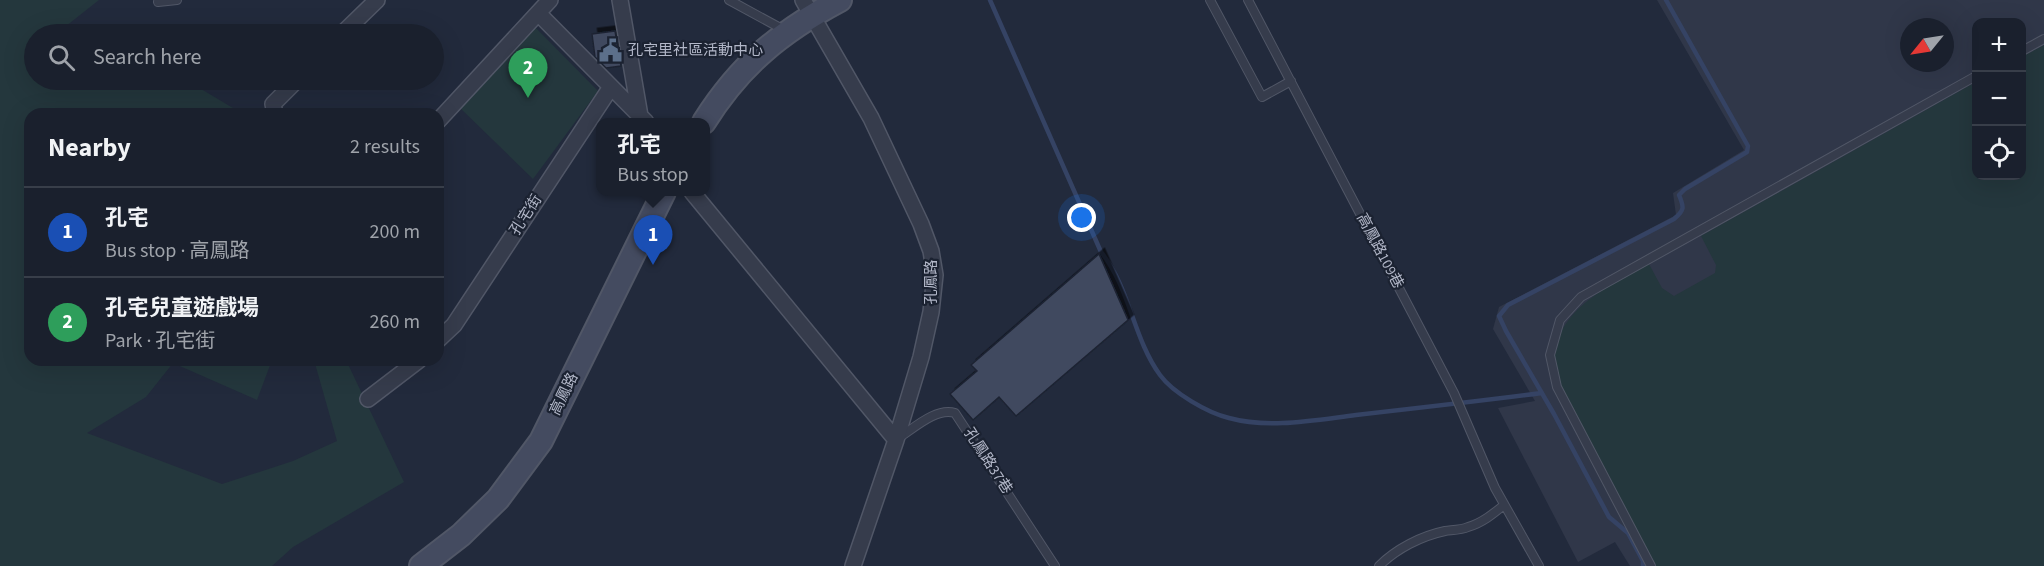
<!DOCTYPE html>
<meta charset="utf-8">
<style>
body{margin:0;font-family:"Source Sans 3","Noto Sans TC",sans-serif;background:#272d39;color:#f1f3f6}
.controls{position:absolute;right:18px;top:18px;display:grid;overflow:hidden;border-radius:12px;box-shadow:0 6px 24px #0002}
.controls button{width:54px;height:54px;display:grid;place-items:center;padding:0;border:0;border-bottom:2px solid #383e49;background:#1a202d;color:#f1f3f6;font:30px sans-serif}
.compass{position:absolute;left:1900px;top:18px;width:54px;height:54px;border-radius:50%;background:#1a202d;box-shadow:0 6px 24px #0002;rotate:240deg}
.you{position:absolute;left:1082px;top:218px;width:21px;height:21px;margin:-15px;border:4px solid #fff;border-radius:50%;background:#1a73e8;box-shadow:0 0 0 9px #1a73e833}
.badge{display:grid;place-items:center;width:39px;height:39px;border-radius:50%;background:#84a2fa;color:#fff;font-size:20px;font-weight:700}
.pin{position:absolute;translate:-50% -50px;filter:drop-shadow(0 2px 3px #0008)}
.pin::after{content:'';position:absolute;top:32px;width:21px;height:18px;background:inherit;clip-path:polygon(0 0,100% 0,50% 100%)}
.popup{position:absolute;left:596px;top:118px;width:114px;height:78px;box-sizing:border-box;display:grid;place-content:center;border-radius:12px;background:#1a202d;filter:drop-shadow(0 2px 4px #0005);font-size:20px;white-space:nowrap;color:#9fa3aa}
.popup b{font-size:22px;color:#f1f3f6}
.popup::after{content:'';position:absolute;left:50%;top:100%;margin-left:-12px;border:12px solid transparent;border-top-color:#1a202d}
.list{margin:0;padding:0;list-style:none}
h2{display:flex;justify-content:space-between;align-items:center;height:78px;margin:0;padding:0 24px;font-size:26px}
h2 small{font-size:20px;font-weight:400;color:#9fa3aa}
.list li{display:grid;grid-template-columns:39px 1fr auto;gap:18px;align-items:center;box-sizing:border-box;height:90px;padding:0 24px;border-top:2px solid #383e49}
.list b{display:block;font-size:22px;white-space:nowrap}
.list p{margin:0;font-size:20px;white-space:nowrap;color:#9fa3aa}
.list em{font-size:20px;font-style:normal;color:#9fa3aa}
.icon{flex:none;width:33px;height:33px;fill:none;stroke:currentColor;stroke-width:2;stroke-linecap:round;stroke-linejoin:round}
.map{position:relative;flex:none;width:2044px;height:566px;overflow:hidden}
.search{position:absolute;background:#1a202d;box-shadow:0 6px 24px #0002;left:24px;top:24px;width:420px;height:66px;display:flex;align-items:center;gap:15px;box-sizing:border-box;padding:0 21px;border-radius:33px;color:#9fa3aa;font-size:22px}
.panel{position:absolute;background:#1a202d;box-shadow:0 6px 24px #0002;left:24px;top:108px;width:420px;height:258px;border-radius:18px}
.map>svg:first-child{display:block}
</style>
<div class="map">
<svg width="2044" height="566" viewBox="0 0 2044 566">
<defs>
<filter id="shadow"><feDropShadow dx="5.5" dy="-5.5" stdDeviation="0" flood-color="#0009"/></filter>
</defs>
<rect width="100%" height="100%" fill="#222a3c"/>
<path fill="#303749" fill-rule="evenodd" d="M1657,0H2044V566H1630L1615,542L1578,562L1498,408L1535,401L1493,329L1499,307L1676,215L1673,193L1744,150ZM1976,22H2022V176H1976ZM1909,27H1945V63H1909Z"/>
<path fill="#24373d" d="M0,0H99L56,34H34V80H186L243,114H30V360H272L257,400L173,363L146,397L87,433L222,484L293,461L337,441L314,360H346L404,482L293,547L272,566H0Z
M532,24L598,91L533,179L457,105Z
M2044,45V566H1655L1561,386C1559,376 1554,363 1555,353C1562,305 1611,286 1649,264L1662,288L1674,296L1715,273L1716,265L1701,236L1976,82V176H2022V57Z"/>
<g fill="none" stroke-linecap="round" stroke-linejoin="round">
<path stroke="#354364" stroke-width="4.5" d="M990,0L1101,252C1130,288 1133,338 1160,375C1173,393 1208,413 1229,418C1269,429 1315,420 1356,415C1418,408 1480,401 1542,393
M1643,566V561L1628,533L1609,517L1554,414L1506,331L1499,316L1508,305L1674,219C1685,210 1684,207 1679,195L1685,189L1747,152L1748,146L1666,0"/>
</g>
<path fill="#41495f" stroke="#1d2433" stroke-width="1.5" filter="url(#shadow)" d="M615,31L621,66L606,68L595,57L592,34Z
M1099,254L1128,320L1016,416L999,397L973,420L950,394L977,371L971,365Z"/>
<g fill="none" stroke-linecap="round" stroke-linejoin="round">
<defs>
<path id="lane" d="M729,0L784,30
M1210,0L1262,97L1291,81
M1248,0L1454,393L1495,488L1539,566
M158,2L177,0
M2022,51L2044,39
M897,439C913,429 936,407 955,413L1055,566
M1379,566C1396,549 1421,536 1445,531C1452,530 1461,530 1468,527C1482,523 1493,514 1504,505
M1651,566L1557,387L1550,355L1560,320L1581,297L1976,76"/>
<path id="street" d="M620,0L640,116
M803,0L871,118L921,224L931,251L935,275L931,312L921,357L896,440L853,566
M538,13L646,122
M342,34L377,0
M275,114L273,104L297,80
M438,121L550,0
M692,192L896,440
M438,340L454,325L611,87
M368,399L419,360"/>
<path id="secondary" d="M704,122C740,65 780,32 840,0
M421,566L461,535L498,499L541,441L664,192"/>
</defs>
<use href="#lane" stroke="#515767" stroke-width="10"/>
<use href="#street" stroke="#515767" stroke-width="18"/>
<use href="#secondary" stroke="#515767" stroke-width="26"/>
<use href="#lane" stroke="#363c4c" stroke-width="8"/>
<use href="#street" stroke="#363c4c" stroke-width="15"/>
<use href="#secondary" stroke="#444b60" stroke-width="22"/>
</g>
<defs>
<symbol id="civic-bare" viewBox="-9 -9 18 18"><path d="M-.6-6.5H3V-4.5H.6V-3L4-1V1h2V6H-6V1h2V-1L-.6-3ZM-1.2 2.5V6h2.4V2.5Z" fill="#5c6f8a" stroke="#1b2231" stroke-width="2.5" paint-order="stroke"/></symbol>
</defs>
<g fill-rule="evenodd">
<use href="#civic-bare" x="594" y="34" width="33" height="33"/>
</g>
<g text-anchor="middle" dominant-baseline="central" stroke-width="4.5" stroke-linejoin="round" paint-order="stroke">
<g font-size="15" fill="#b2b7c8" stroke="#1b2231" text-anchor="start">
<text x="628" y="50">孔宅里社區活動中心</text>
</g>
<g font-size="15" fill="#b2b7c8" stroke="#1b2231">
<text transform="translate(526 215) rotate(-57)">孔宅街</text>
<text transform="translate(1380 251) rotate(62)">高鳳路109巷</text>
<text transform="translate(931 282) rotate(-90)">孔鳳路</text>
<text transform="translate(564 394) rotate(-64)">高鳳路</text>
<text transform="translate(988 461) rotate(57)">孔鳳路37巷</text>
</g>
</g>
</svg>
<div class="controls">
<button>+</button>
<button>−</button>
<button><svg class="icon" aria-label="locate" viewBox="0 0 24 24"><circle cx="12" cy="12" r="6"/><path d="M12 2v4M12 18v4M2 12h4M18 12h4"/></svg></button>
</div>
<svg class="compass" viewBox="-18 -18 36 36"><path d="M0-13l5 13h-10z" fill="#e53935"/><path d="M0 13l5-13h-10z" fill="#9fa3aa"/></svg>
<div class="you"></div>
<div class="pin badge" style="left:653px;top:265px;background:#1a4fb4">1</div>
<div class="popup"><b>孔宅</b>Bus stop</div>
<div class="pin badge" style="left:528px;top:98px;background:#2e9e5b">2</div>
<div class="search"><svg class="icon" aria-label="search" viewBox="0 0 24 24"><circle cx="10" cy="10" r="6"/><path d="M15 15l6 6"/></svg>Search here</div>
<section class="panel">
<h2>Nearby<small>2 results</small></h2>
<ul class="list">
<li><span class="badge" style="background:#1a4fb4">1</span><div><b>孔宅</b><p>Bus stop · 高鳳路</p></div><em>200 m</em></li>
<li><span class="badge" style="background:#2e9e5b">2</span><div><b>孔宅兒童遊戲場</b><p>Park · 孔宅街</p></div><em>260 m</em></li>
</ul>
</section>
</div>
